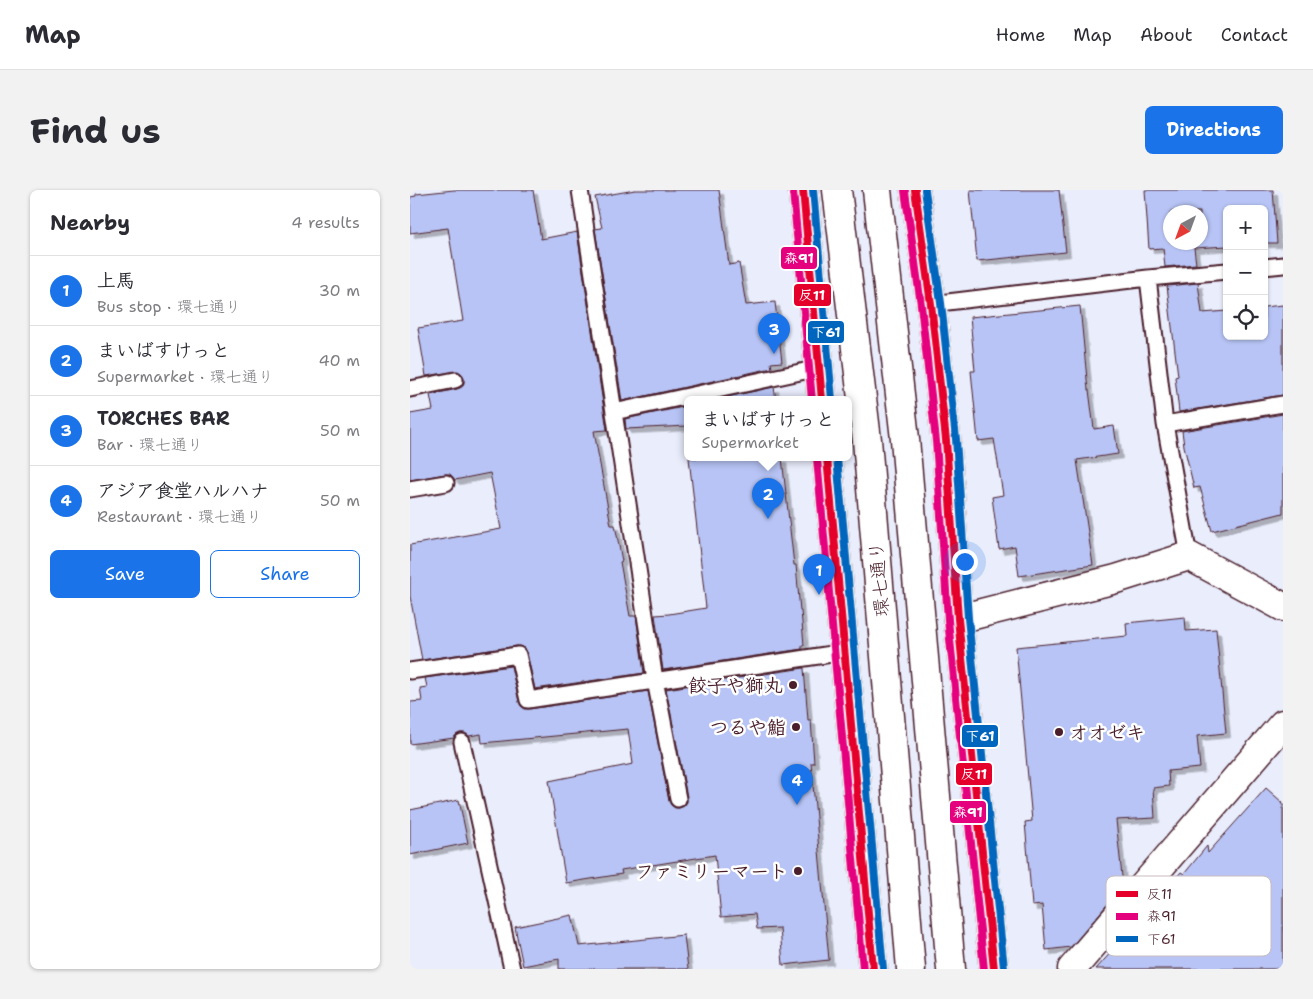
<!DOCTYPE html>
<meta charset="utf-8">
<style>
body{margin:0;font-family:"Shantell Sans","Klee One",sans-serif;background:#f2f2f3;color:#2b2b33}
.controls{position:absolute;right:15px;top:15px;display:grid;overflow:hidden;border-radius:8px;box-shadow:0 1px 4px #0004}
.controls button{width:45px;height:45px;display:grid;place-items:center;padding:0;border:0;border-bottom:1px solid #e1e1e2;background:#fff;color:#2b2b33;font:25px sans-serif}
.compass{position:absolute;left:753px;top:15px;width:45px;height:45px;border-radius:50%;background:#fff;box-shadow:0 1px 4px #0004;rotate:221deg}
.you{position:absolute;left:554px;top:371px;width:18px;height:18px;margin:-12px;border:4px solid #fff;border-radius:50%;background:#1a73e8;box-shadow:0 0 0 8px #1a73e833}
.badge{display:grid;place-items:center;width:32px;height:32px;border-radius:50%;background:#1a73e8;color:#fff;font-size:16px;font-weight:700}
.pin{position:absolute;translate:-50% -41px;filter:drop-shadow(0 1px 2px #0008)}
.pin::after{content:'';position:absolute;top:26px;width:18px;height:15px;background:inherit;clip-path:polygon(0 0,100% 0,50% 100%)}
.popup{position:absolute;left:274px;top:206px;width:168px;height:65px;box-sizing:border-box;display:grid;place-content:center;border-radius:8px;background:#fff;filter:drop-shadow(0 1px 4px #0005);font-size:16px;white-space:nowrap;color:#7c7c81}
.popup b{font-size:19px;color:#2b2b33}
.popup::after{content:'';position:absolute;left:50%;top:100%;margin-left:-10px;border:10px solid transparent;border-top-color:#fff}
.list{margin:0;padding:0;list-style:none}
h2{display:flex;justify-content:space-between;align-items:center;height:65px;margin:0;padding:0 20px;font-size:21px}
h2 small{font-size:16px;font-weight:400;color:#7c7c81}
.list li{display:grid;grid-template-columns:32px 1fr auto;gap:15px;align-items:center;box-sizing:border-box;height:70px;padding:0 20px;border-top:1px solid #e1e1e2}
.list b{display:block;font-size:19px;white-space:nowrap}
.list p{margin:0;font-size:16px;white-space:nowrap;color:#7c7c81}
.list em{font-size:16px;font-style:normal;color:#7c7c81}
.actions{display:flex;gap:10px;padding:15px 20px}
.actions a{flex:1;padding:11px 0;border:1px solid #1a73e8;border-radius:8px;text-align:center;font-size:18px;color:#1a73e8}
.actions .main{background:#1a73e8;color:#fff}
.icon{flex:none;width:28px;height:28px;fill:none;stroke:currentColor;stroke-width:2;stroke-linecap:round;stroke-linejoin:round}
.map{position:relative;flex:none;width:873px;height:779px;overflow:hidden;border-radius:8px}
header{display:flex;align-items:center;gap:30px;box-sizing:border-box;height:70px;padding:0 25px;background:#fff;border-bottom:1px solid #e1e1e2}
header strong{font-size:24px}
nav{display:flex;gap:28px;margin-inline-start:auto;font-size:18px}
.intro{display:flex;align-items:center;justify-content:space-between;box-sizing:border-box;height:120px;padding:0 30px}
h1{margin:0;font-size:35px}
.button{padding:12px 22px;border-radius:8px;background:#1a73e8;color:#fff;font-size:18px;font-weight:700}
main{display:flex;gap:30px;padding:0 30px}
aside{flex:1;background:#fff;border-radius:8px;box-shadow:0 1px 4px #0004}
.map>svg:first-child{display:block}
</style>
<header>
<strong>Map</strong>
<nav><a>Home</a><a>Map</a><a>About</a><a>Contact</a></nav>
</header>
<div class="intro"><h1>Find us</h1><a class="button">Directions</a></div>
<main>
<aside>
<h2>Nearby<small>4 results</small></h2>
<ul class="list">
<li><span class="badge">1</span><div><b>上馬</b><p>Bus stop · 環七通り</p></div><em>30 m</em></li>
<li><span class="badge">2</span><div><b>まいばすけっと</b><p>Supermarket · 環七通り</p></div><em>40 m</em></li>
<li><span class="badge">3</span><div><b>TORCHES BAR</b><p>Bar · 環七通り</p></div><em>50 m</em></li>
<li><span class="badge">4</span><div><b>アジア食堂ハルハナ</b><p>Restaurant · 環七通り</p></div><em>50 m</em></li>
</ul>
<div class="actions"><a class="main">Save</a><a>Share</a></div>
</aside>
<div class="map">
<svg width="873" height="779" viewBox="0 0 873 779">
<defs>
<filter id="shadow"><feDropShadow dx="4.5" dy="4.5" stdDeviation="0" flood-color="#0004"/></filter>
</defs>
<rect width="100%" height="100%" fill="#e9edfc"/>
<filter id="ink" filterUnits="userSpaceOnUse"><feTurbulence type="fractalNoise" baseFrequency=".02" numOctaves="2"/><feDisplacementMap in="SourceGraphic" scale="10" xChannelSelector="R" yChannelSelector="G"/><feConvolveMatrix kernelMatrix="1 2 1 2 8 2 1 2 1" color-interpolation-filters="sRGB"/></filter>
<g filter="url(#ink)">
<path fill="#b7c4f5" stroke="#4a1f2b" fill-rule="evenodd" filter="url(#shadow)" d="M44,0H123L131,49L167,42L197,240L184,241L201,335H205L212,371L210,372L220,426H226L234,483L125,499L117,463L115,459L111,456H107L12,470L0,406V355L91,339L80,283L45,290L40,284H35L0,290V224L23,220L20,205L47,199L52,197L54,193V189L52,184L48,181L16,186L8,138L53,131L38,38L0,43V7L6,6V4Z
M225,0H309L319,75L329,73L336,115L365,112L372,172L361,173L362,178L212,211L185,39L192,38L185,7Z
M560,0H649L656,62L567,71Z
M735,0H863L867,53H854V19H817V56L784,58L786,74L755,77L753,58L739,59ZM760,22H790V52H760Z
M788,93L792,123L817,121V146H854V117L873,115V205L769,222L765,187L768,186L757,96Z
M670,116L678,200H679L684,239L704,236L708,264L667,270L683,375L609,386L605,356L589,359L582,307L593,305L584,249L568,251L561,181H565L560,127Z
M364,197L366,210H303Z
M278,216V236L216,239L215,229Z
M873,224V323L802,341L790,297L784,298L774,256L772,241Z
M279,268H372L384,375H386L390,421H391L394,455H392V459L253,480L245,425L259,424L296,418Z
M775,427L776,441L806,439L816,543L787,546L790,578L758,581L759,596L743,598L745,628L706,630L713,696L661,757L636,760L632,715L622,716L615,632L622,631L606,457L717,446L716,433Z
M101,476L109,512L111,516L115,519H119L238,501L259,611L261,615L265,618H269L274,616L277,612V607L256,499L394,478L398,530H401L404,573H401L419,770L373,775L370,738L347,739L345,724L311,727L305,665L211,680L212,684L156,693L139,591L223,574L218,539L72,553L71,544L59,546L55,543H50L46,545L44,548L0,554V512L12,511L10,498L17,497L15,488Z
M856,598L873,613V779H686L712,750L707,751L717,739V744L771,682L774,684L797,656L798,663Z
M49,610L58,653L0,665V620Z
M162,725L169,756L274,745L278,779H149V769L113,776L105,737Z"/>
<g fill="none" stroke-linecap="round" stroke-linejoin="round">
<defs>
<path id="service" d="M170,0L245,490L268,609
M854,77L873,75
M738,88L755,234L779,366
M521,114L738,88L817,81
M0,199L45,190
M204,222L409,178
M755,234L873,214
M0,299L36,293
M0,481L108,465L118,510L435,462
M52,552L102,779"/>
<path id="minor" d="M548,429L706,389L779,366L873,417
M662,779L873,534"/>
<path id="primary" d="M393,0L412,210
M427,0L457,250L501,779
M467,0L495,249L541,779
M505,0L521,114L536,250L548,429L584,779
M417,268L463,779"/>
</defs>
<use href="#service" stroke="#4a1f2b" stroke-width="19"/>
<use href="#minor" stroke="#4a1f2b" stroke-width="31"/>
<use href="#primary" stroke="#4a1f2b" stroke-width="31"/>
<use href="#service" stroke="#fff" stroke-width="15"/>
<use href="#minor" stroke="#fff" stroke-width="28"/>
<use href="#primary" stroke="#fff" stroke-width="28"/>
<defs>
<path id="bus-1" d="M393,0L412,210
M505,0L521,114L536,250L548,429L584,779
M417,268L463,779"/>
<path id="bus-2" d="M383,1L402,210
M495,1L511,115L526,251L538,430L574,779
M407,269L453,779"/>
<path id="bus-3" d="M403,0L422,209
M515,0L531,113L546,249L558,428L594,778
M427,268L473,778"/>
</defs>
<use href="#bus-1" stroke="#fff" stroke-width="11"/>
<use href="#bus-2" stroke="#fff" stroke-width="11"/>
<use href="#bus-3" stroke="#fff" stroke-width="11"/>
<use href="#bus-1" stroke="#e4002b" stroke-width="8"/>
<use href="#bus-2" stroke="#e5007d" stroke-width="8"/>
<use href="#bus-3" stroke="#0065bd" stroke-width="8"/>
</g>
</g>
<g fill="#4a1f2b" stroke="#fff" stroke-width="2">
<circle cx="383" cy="495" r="5"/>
<circle cx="386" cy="537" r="5"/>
<circle cx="649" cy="542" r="5"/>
<circle cx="388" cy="681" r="5"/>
</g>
<g text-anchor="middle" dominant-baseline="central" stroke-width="5" stroke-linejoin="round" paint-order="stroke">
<g font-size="19" fill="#4a1f2b" stroke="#fff">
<text transform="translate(469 389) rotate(-95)">環七通り</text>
</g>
<g font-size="19" font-weight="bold" fill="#4a1f2b" stroke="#fff" text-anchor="end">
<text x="373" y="495">餃子や獅丸</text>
<text x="376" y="537">つるや鮨</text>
<text x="659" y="542" text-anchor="start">オオゼキ</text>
<text x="378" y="681">ファミリーマート</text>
</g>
</g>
<rect x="696" y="686" width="165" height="80" rx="8" fill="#fff" stroke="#c9bcbf" stroke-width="1"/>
<rect x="706" y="701" width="22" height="6" fill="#e4002b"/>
<rect x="706" y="723" width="22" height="7" fill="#e5007d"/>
<rect x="706" y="746" width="22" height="6" fill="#0065bd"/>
<g font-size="14" fill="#4a1f2b">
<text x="737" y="709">反11</text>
<text x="737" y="731">森91</text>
<text x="737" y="754">下61</text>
</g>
<g stroke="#fff" stroke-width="2">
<rect x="370" y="56" width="38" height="24" rx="5" fill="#e5007d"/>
<rect x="383" y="93" width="39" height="24" rx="5" fill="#e4002b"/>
<rect x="397" y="130" width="38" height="24" rx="5" fill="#0065bd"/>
<rect x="551" y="534" width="38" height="24" rx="5" fill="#0065bd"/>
<rect x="545" y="572" width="38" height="24" rx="5" fill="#e4002b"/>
<rect x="539" y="610" width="38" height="24" rx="5" fill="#e5007d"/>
</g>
<g font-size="14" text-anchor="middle" font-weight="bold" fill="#fff">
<text x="389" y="73">森91</text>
<text x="402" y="110">反11</text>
<text x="416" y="147">下61</text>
<text x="570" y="551">下61</text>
<text x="564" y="589">反11</text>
<text x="558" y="627">森91</text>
</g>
</svg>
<div class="controls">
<button>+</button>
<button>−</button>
<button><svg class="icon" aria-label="locate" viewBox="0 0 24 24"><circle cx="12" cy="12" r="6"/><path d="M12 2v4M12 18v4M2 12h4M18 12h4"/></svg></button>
</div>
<svg class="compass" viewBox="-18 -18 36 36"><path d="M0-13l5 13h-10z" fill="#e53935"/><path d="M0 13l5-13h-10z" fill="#7c7c81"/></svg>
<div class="you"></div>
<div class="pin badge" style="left:409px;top:405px">1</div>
<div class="pin badge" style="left:358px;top:329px">2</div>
<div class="popup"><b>まいばすけっと</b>Supermarket</div>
<div class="pin badge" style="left:364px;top:164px">3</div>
<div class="pin badge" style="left:387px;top:615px">4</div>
</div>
</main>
